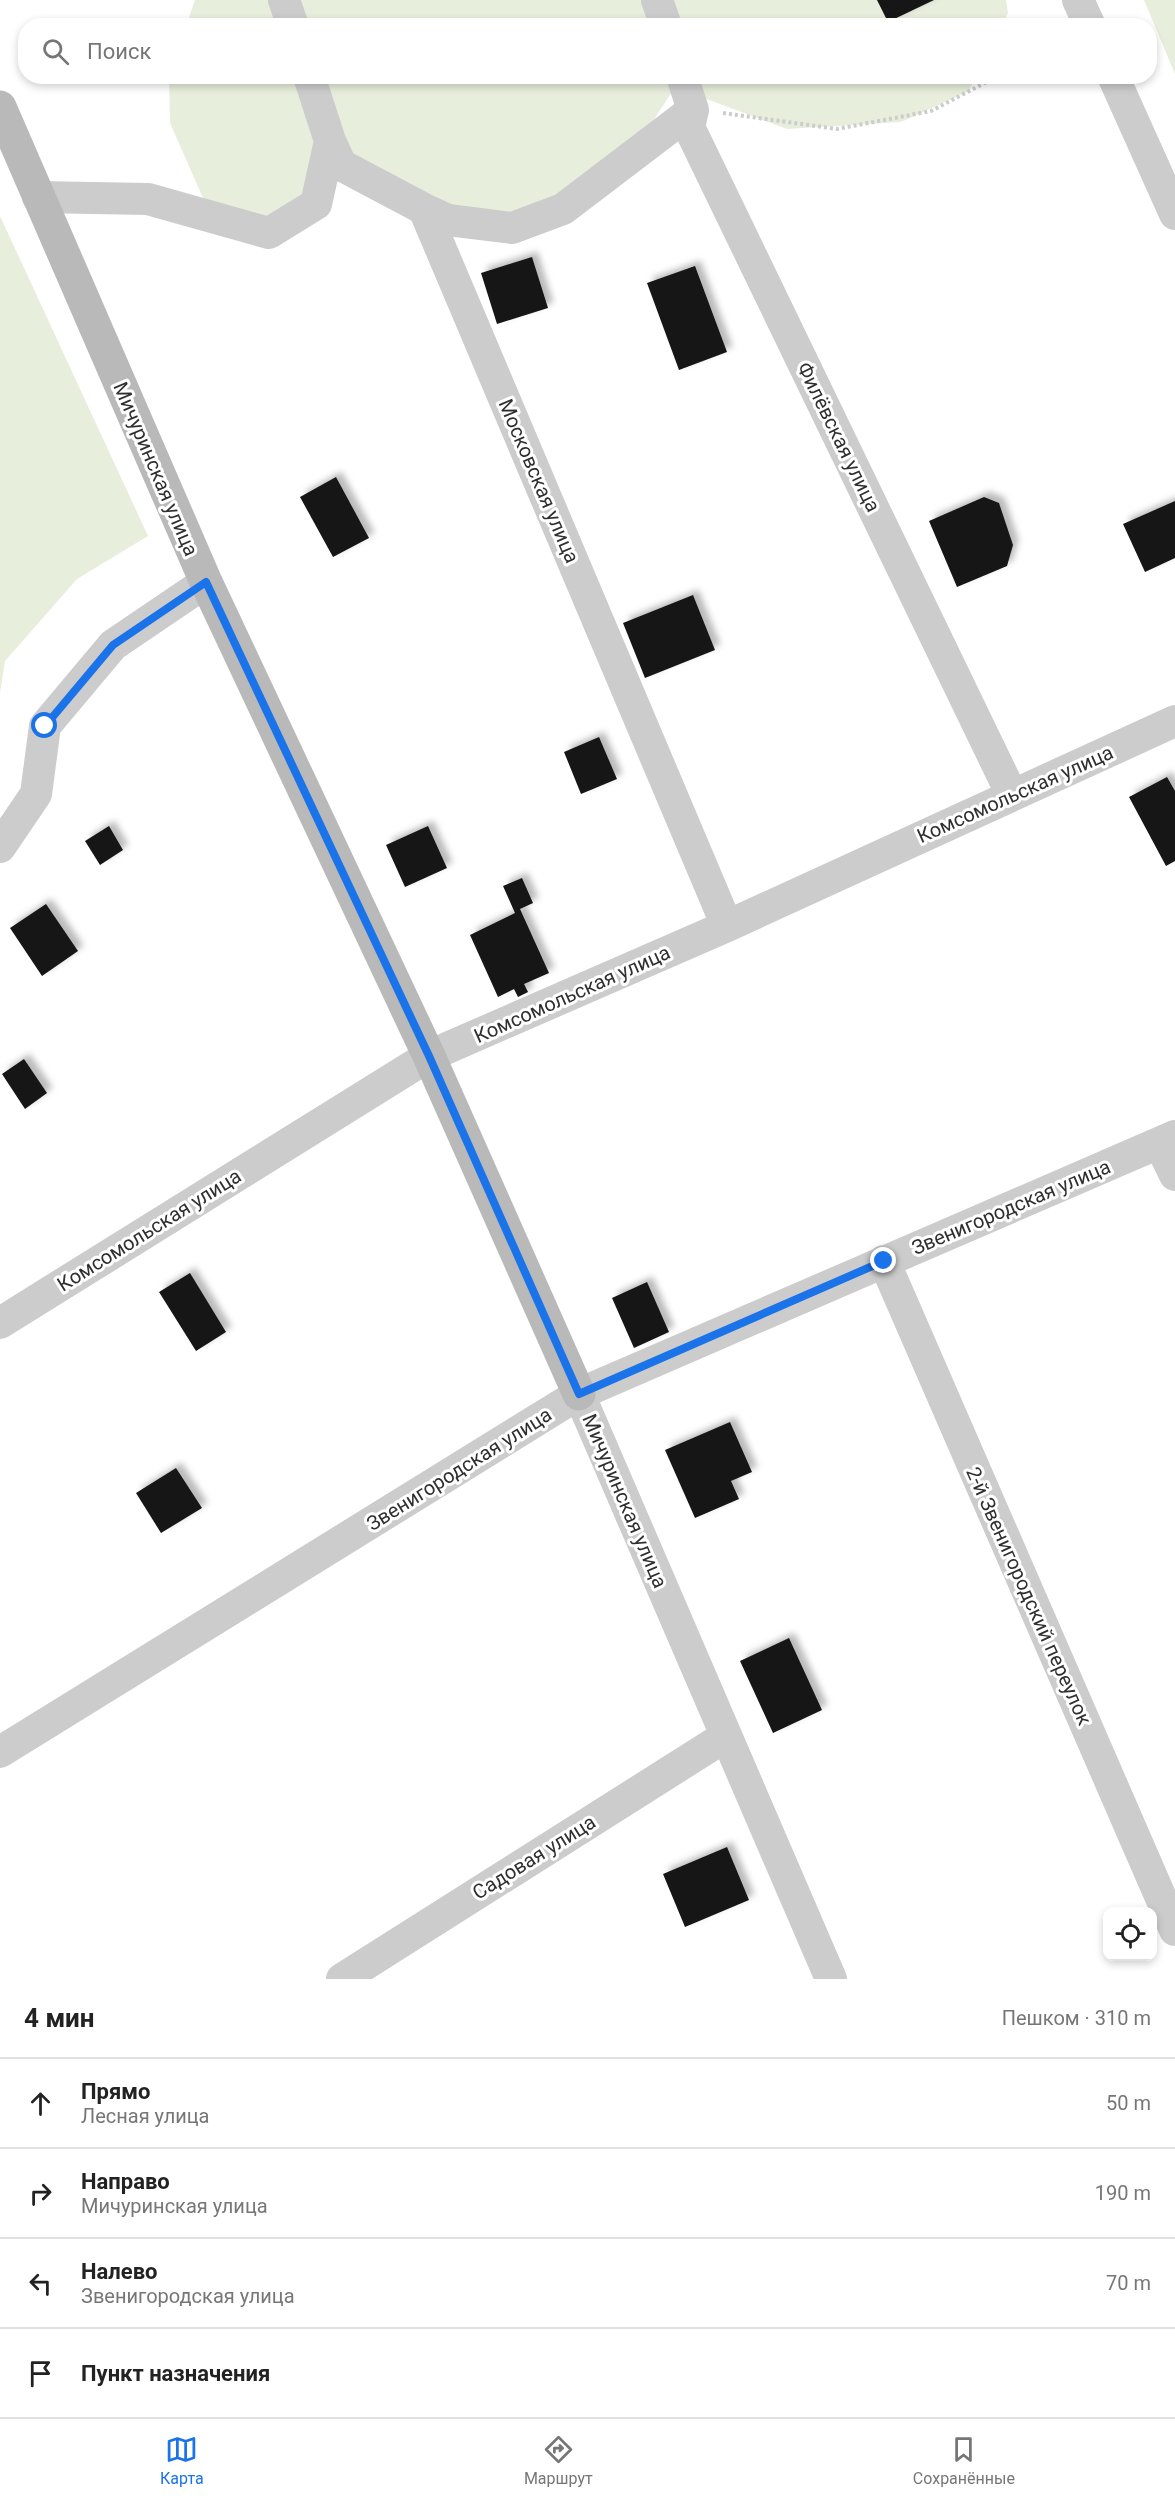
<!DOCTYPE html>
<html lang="ru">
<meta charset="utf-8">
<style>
body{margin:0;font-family:Roboto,sans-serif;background:#f6f6f6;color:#222}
.controls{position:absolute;right:18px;bottom:18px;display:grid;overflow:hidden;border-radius:12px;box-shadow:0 3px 9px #0003}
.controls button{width:54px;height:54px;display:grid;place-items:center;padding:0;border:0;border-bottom:2px solid #e0e0e0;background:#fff;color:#222;font:30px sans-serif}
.stop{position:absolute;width:18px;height:18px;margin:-14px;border:4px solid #1a73e8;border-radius:50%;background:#fff}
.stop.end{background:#1a73e8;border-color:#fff;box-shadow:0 2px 6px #0008}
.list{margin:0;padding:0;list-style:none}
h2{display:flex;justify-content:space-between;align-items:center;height:78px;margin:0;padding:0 24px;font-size:26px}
h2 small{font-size:20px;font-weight:400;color:#767676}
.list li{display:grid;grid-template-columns:39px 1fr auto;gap:18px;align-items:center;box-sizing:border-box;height:90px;padding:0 24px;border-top:2px solid #e0e0e0}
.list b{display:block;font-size:22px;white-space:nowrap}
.list p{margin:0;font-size:20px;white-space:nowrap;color:#767676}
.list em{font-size:20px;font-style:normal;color:#767676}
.icon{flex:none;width:33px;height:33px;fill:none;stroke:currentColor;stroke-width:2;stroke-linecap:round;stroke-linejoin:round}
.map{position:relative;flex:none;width:1175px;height:1979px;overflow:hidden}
.search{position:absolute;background:#fff;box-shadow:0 3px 9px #0003;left:18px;right:18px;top:18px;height:66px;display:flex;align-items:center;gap:15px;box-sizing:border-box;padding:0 21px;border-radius:24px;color:#767676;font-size:22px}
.sheet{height:438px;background:#fff}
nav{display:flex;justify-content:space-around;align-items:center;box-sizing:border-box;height:84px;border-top:2px solid #e0e0e0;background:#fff;font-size:16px;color:#767676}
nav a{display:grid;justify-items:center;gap:3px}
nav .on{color:#1a73e8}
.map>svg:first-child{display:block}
</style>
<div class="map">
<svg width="1175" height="1979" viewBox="0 0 1175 1979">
<defs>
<filter id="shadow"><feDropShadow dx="5.5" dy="-5.5" stdDeviation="3" flood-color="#0004"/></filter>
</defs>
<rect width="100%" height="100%" fill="#fff"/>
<path fill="#e7eedc" d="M195,0H1006L1008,13L1002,26H186Z
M1144,0H1175V74Z
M169,77H976L969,91L901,122L787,129L675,87L628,160L512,228L341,165L269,233L211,216L170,123Z
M0,216L148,536L77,579L5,661L0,693Z"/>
<path fill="#161616" filter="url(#shadow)" d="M877,0H934L888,22Z
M532,257L548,308L497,324L481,273Z
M695,266L727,352L679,370L647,283Z
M336,477L369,538L333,557L300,497Z
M984,497L999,503L1013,545L1007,566L957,587L929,521Z
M1175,501V558L1145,572L1123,524Z
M693,595L715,650L645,678L623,623Z
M599,737L617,779L581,794L564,752Z
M1167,777L1175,791V861L1166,866L1129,797Z
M109,826L123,850L100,865L85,841Z
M428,826L447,868L405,887L386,845Z
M522,878L533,903L520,909L549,973L524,984L528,992L518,997L514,989L498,997L470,935L515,913L503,886Z
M46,904L78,951L42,976L10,928Z
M24,1059L47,1093L25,1109L2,1074Z
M190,1273L226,1332L196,1351L159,1292Z
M647,1282L669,1332L634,1348L612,1298Z
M730,1422L752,1472L731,1481L739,1499L695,1518L665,1450Z
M176,1468L202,1508L161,1533L136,1493Z
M789,1638L822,1710L773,1733L740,1661Z
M727,1847L749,1900L685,1927L663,1874Z"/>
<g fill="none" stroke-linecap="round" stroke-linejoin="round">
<path stroke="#ccc" stroke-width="4" stroke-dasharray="3 3" stroke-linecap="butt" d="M723,113L837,129L931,111L998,76"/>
<path stroke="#ccc" stroke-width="32" d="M284,0L293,26
M657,0L666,26
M1078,0L1090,26
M309,76L330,141L341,165L424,209L727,926
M682,76L693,110L689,127L1012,795
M1113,76L1175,214
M38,197L148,199L269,233L316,204L330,141
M424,209L448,220L512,228L563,209L693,110
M0,847L36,794L45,726L113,645L206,582
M1160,1144L1175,1175
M884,1261L1175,1930
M0,1323L429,1056L727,926L1175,721
M579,1394L831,1979
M0,1752L579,1394L1175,1136
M342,1979L726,1736"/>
<path stroke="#b9b9b9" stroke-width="33" d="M0,107L206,582L429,1056L579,1394"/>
</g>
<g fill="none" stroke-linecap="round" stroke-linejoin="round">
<path stroke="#1a73e8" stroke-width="8" d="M45,726L113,645L206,582L429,1056L579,1394L884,1261"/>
</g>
<g text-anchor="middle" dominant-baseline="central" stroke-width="6" stroke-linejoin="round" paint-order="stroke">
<g font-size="20" fill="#2f2f2f" stroke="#fff">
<text transform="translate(839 437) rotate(64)">Филёвская улица</text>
<text transform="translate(156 469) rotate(67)">Мичуринская улица</text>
<text transform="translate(539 481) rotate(67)">Московская улица</text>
<text transform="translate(1015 794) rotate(-24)">Комсомольская улица</text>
<text transform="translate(572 994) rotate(-24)">Комсомольская улица</text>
<text transform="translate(1011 1207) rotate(-23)">Звенигородская улица</text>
<text transform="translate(149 1230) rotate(-32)">Комсомольская улица</text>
<text transform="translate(459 1469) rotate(-32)">Звенигородская улица</text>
<text transform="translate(625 1501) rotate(67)">Мичуринская улица</text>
<text transform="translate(1029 1596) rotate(66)">2-й Звенигородский переулок</text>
<text transform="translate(534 1857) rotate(-32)">Садовая улица</text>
</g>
</g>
</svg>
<div class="controls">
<button><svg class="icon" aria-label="locate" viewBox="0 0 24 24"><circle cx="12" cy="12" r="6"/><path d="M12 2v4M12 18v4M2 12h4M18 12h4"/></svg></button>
</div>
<div class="stop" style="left:45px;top:726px"></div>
<div class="stop end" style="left:884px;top:1261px"></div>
<div class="search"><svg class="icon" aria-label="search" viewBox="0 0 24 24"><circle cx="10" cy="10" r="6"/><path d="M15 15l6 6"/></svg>Поиск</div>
</div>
<section class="sheet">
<h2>4 мин<small>Пешком · 310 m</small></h2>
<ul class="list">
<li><svg class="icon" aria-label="ahead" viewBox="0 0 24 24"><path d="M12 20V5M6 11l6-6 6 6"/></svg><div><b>Прямо</b><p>Лесная улица</p></div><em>50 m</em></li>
<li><svg class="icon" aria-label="right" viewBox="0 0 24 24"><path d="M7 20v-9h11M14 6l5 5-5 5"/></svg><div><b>Направо</b><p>Мичуринская улица</p></div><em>190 m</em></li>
<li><svg class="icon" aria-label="left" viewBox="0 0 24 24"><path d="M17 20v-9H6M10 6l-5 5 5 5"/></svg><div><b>Налево</b><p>Звенигородская улица</p></div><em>70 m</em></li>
<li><svg class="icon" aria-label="arrive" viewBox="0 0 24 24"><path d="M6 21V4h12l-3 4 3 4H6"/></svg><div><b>Пункт назначения</b></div></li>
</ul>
</section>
<nav>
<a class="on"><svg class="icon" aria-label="map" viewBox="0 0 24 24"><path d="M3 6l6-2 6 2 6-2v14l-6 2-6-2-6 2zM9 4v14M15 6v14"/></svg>Карта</a>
<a><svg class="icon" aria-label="directions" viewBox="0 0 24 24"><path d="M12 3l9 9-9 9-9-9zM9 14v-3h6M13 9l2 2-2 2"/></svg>Маршрут</a>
<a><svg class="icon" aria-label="saved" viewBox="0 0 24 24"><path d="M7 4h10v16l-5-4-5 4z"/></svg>Сохранённые</a>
</nav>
